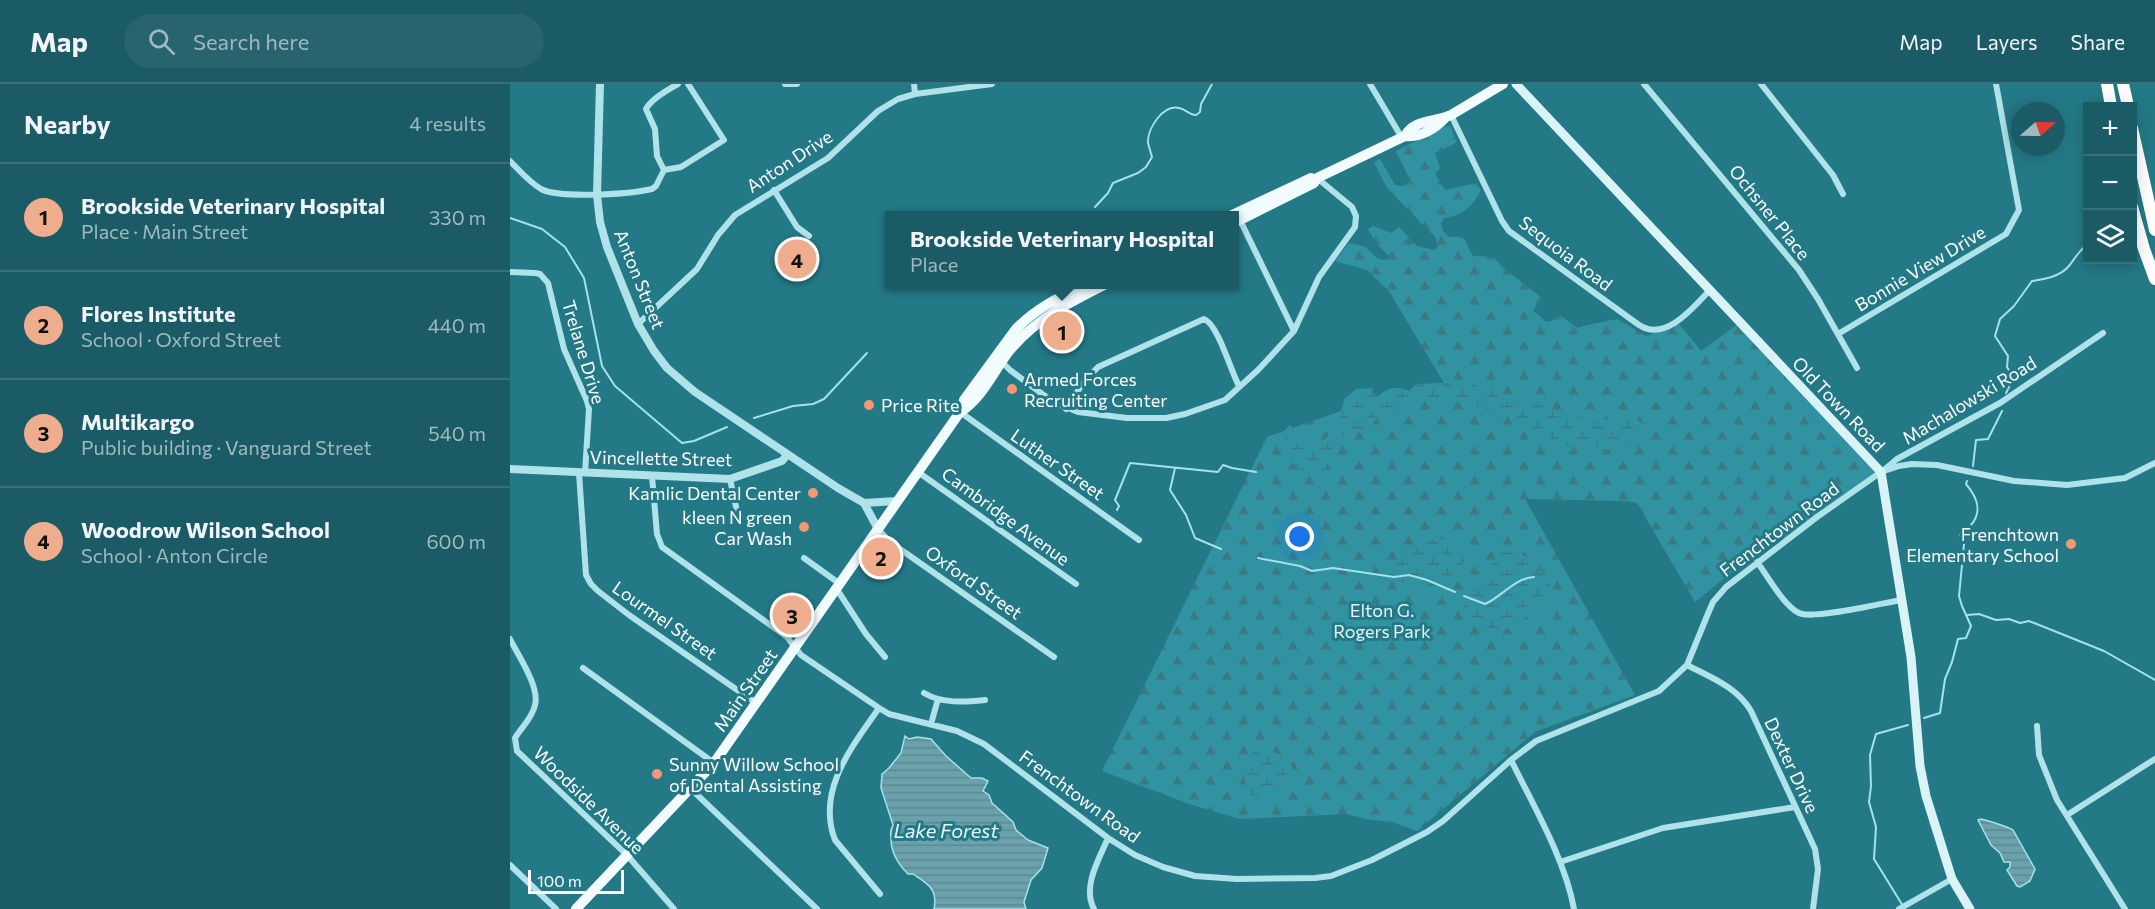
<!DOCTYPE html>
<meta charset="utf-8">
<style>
body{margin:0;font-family:Commissioner,sans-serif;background:#28646e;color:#f1f3f6}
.controls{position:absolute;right:18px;top:18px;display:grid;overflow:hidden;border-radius:0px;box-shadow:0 3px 15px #0003}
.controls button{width:54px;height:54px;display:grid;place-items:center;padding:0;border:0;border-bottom:2px solid #397079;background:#1b5b65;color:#f1f3f6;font:30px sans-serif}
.compass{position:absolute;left:1501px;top:18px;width:54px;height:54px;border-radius:50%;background:#1b5b65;box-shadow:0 3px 15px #0003;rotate:70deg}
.scale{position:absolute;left:18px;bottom:15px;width:96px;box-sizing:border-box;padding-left:6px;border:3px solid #fff;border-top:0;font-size:16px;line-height:21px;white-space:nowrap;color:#fff;-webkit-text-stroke:4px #247987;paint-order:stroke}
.you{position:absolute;left:790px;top:453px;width:21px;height:21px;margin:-15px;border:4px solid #fff;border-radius:50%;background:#1a73e8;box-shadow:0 0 0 9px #1a73e833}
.badge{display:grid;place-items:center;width:39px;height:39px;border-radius:50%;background:#eead8d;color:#111;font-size:20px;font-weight:700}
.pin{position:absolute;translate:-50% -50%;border:3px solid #fff;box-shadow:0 2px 6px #0006}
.popup{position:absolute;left:375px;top:127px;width:354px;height:78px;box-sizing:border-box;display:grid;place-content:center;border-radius:0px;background:#1b5b65;filter:drop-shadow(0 2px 4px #0005);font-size:20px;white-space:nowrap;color:#a0b9bf}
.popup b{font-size:22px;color:#f1f3f6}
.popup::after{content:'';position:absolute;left:50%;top:100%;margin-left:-12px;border:12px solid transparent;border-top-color:#1b5b65}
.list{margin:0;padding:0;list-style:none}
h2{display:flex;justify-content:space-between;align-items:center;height:78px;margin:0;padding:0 24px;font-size:26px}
h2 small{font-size:20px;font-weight:400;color:#a0b9bf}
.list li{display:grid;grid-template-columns:39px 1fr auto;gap:18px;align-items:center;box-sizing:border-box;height:108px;padding:0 24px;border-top:2px solid #397079}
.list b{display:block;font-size:22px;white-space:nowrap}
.list p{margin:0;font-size:20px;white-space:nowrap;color:#a0b9bf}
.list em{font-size:20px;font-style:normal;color:#a0b9bf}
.icon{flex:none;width:33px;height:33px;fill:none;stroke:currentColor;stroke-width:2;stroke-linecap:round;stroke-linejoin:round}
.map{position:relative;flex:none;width:1645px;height:825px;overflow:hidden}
header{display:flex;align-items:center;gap:36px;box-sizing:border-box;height:84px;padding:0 30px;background:#1b5b65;border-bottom:2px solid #397079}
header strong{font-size:28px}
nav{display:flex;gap:33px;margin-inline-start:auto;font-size:21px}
.search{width:420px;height:54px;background:#28646e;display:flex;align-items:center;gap:15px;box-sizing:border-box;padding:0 21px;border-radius:33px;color:#a0b9bf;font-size:22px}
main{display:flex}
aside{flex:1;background:#1b5b65}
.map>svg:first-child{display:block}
</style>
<header>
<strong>Map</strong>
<div class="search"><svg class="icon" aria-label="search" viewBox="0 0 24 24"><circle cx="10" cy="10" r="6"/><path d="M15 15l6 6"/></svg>Search here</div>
<nav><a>Map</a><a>Layers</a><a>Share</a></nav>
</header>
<main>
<aside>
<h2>Nearby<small>4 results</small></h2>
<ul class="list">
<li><span class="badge">1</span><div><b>Brookside Veterinary Hospital</b><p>Place · Main Street</p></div><em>330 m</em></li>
<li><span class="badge">2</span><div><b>Flores Institute</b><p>School · Oxford Street</p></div><em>440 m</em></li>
<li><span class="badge">3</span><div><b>Multikargo</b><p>Public building · Vanguard Street</p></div><em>540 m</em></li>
<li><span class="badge">4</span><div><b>Woodrow Wilson School</b><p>School · Anton Circle</p></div><em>600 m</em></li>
</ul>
</aside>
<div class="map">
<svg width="1645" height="825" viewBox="0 0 1645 825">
<defs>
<pattern id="forest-firs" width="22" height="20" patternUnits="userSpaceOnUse" patternTransform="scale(1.5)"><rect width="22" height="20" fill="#3193a1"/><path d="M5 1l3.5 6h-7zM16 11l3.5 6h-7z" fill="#3a7a83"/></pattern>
<pattern id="wetland-marsh" width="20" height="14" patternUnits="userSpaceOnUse" patternTransform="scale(1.5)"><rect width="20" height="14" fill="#3193a1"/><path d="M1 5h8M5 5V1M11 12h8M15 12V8" fill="none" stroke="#3a7a83"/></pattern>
<pattern id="water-rules" width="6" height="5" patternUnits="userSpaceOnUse" patternTransform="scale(1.5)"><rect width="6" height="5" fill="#69a2ab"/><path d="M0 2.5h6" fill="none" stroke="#60888e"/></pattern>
</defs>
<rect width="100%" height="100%" fill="#247987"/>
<path fill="url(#forest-firs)" d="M940,42L947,58L925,69L930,84L925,90L935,106L965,99L971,106C963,122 952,132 934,134L931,139L933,147L939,153C960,151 954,159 963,172L984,173L992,183L1032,214L1023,226L1036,238L1042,237L1049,231L1068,244L1077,241L1107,235L1136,252L1169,240L1191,267L1228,240L1368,387L1325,416L1273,456L1265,453L1185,518L1127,419L1116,417L1015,415L1125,611L1025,648L907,747L882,738L856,735L837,730L730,735L679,720L592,687L757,353L848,321L937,304L879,207L857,186L825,177L839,159L856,163L868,175L876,176L879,172L866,159L858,145L863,142L881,149L889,143L907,162L924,166L928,162L925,153L877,104L864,78L870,75L885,101L894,102L900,96L886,67L934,43Z"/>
<path fill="url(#wetland-marsh)" d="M957,298L1063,332L1092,336L1122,333L1137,342L1120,359L1101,366L1078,361L1052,362L1011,336L951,315L911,316L871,330L856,347L828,352L824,372L811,391C784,389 771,372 776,345L780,341L800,361L813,359L830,335L834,315L846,305L863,304V310L869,312C877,303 888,302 899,307L906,300Z
M927,455L945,457L955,476L930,516L899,499H887L877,493C889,462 897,462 927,455Z
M992,467C1021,466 1033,488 1046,510C1036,519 1007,541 995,545C994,546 987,545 986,545C969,545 959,544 951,527L977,486Z
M748,665C764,668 775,670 783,684L758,713L749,720C740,712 731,697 736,686L733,676Z"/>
<path fill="url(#water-rules)" stroke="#a3e2ea" stroke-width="1.5" d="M395,652L399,655L407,653L421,655L436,672L461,694H472L478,697L473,707L479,711L482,719L503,738L506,746L518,756L538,764L532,784L521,796L514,818L516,825H424C428,805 418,800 403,790H398C388,780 381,769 381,755C381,748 379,748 383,741L371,704L372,690L379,684L391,669Z
M1471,735C1476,736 1499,743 1503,746L1525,785L1520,797L1510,803L1507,802L1497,786L1500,783V778H1494L1490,769L1481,761L1468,736Z"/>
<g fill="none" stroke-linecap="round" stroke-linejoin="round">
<path stroke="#a3e2ea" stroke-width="2" d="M585,123L598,109L603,99L628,89L636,83L642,73C641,69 639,63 638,59C637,45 653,20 669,24C676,25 679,31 686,31L690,28L691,20L702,0
M0,134L32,145L55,163L74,194L92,282L105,302L172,359L184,357L217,343
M1496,309L1501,299L1502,291L1497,283L1498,272L1485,252L1490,235L1504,222L1522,197C1534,195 1549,193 1558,183C1565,175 1568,167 1578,160
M244,334L283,322L303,320L314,315L357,269
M1463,382L1466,356L1478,355L1492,327
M665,384L660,406L676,431L685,454L711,465
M607,426L609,422L605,416L620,379L708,388L713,381L722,384L746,388
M748,474L790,482L802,487L823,484L884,493L899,491L917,496L945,508
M954,512L975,520C992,513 1004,494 1024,493
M1457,531L1469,530L1486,536L1499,535L1510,539L1519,537L1594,567L1645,596
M1414,634L1430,629L1435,595L1442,578L1448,555L1456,554L1461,542L1452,522L1449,512L1454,460L1450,451C1453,446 1457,446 1461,441C1473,427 1467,413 1456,400L1457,397
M1393,822L1364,775L1366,743L1359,718L1361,702L1360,671L1366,650L1398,641"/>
<path stroke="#afe2e9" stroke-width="6" d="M168,0C157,6 141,15 136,25L145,45L147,72L154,86L171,83L214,56L178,0
M275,0H287
M404,0L405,10
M860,0L892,54
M1134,0L1289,186L1308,215L1347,284
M1251,0L1323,91L1333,110
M941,31L992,137L999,147L1129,241C1155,258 1182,225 1199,207
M0,77C10,87 19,98 31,105C50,115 121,110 142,105L146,102L154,86
M264,106L287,143L299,152
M729,134L784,247
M0,188L25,189L30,190L38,199L54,265L77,317L79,325L75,389
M128,240L187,185L208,151L225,131L318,74L368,27L388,15L405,10L482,0
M1328,250L1496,150L1509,126L1486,0
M490,276L500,286L543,318L568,328L617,334H656L675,330L715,316L748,286L784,247L809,193L845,143L846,132L842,123L807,94
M556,325L573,299L588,283L694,235C708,240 721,288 729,302
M450,328L629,456
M1374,386L1387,375L1490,319L1593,249
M408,388L566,500
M69,389L76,491L81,500L88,507L119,531L246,619
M142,392L147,450L152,463L277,553L291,571L369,624L379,630L447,647L474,660L598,754L625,771L653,783L685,792L727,795L805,794L821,792L862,776L917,748L933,737L1001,676L1026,657L1149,607L1177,581L1197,532L1203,518L1216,503L1307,433L1371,388L1389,382L1402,380L1427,381L1504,397L1557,401L1615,394L1645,379
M220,395L228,432
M368,445L380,458L544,573
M294,474L330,500
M1247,478C1258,492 1273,521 1289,529C1303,536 1373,519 1391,516
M326,504L356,550L375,573
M0,555C8,571 30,603 25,621C23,633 11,644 5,654L7,667L117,771L164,825
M1177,581C1200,593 1227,603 1241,627L1305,765L1308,785L1303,825
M73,584L204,679
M414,609C432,620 455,618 475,616
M369,624C342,663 306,706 325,756L370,810
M421,640L428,615
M1527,642L1529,671L1547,716L1615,825
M1001,676C1023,721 1055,775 1064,825
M180,704L307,825
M1557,731L1645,675
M1050,778L1153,744L1285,723
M0,781L46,825
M584,825C572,803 589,775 598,754
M1389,825L1442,795"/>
<path stroke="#afe2e9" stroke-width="8" d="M90,0L87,111L90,138L97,163L128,240L144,267L157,284L185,308L328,404L354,419L387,417
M0,385L220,395L272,377L277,371
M354,419L368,445"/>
<path stroke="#daf3f7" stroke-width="9" d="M1006,0L1371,388L1401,573L1410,682L1416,712L1442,795L1460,825"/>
<path stroke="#f2fcfe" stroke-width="10" d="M895,52C910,54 925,45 935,34
M720,132L801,94
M724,139L804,99L807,94L895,52C904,35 926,38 941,31L993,0
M450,328C472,315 484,286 500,266C526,235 560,218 596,200
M66,825L204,679L450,328L454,316L506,245C526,224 550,213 576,200"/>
<path stroke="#fff" stroke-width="12" d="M1597,0L1601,22
M1613,0L1618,22
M1622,44L1645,146
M1622,123L1634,165L1645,195"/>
</g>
<g fill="#f39873" stroke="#247987" stroke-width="2">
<circle cx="502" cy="305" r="6"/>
<circle cx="359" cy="321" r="6"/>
<circle cx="303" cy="409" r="6"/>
<circle cx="294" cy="443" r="6"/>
<circle cx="1561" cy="460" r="6"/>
<circle cx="147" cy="690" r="6"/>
</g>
<g text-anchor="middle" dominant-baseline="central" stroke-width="6" stroke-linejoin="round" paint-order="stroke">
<g font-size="18" fill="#fff" stroke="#247987">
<text transform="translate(279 77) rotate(-33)">Anton Drive</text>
<text transform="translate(1260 128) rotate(51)">Ochsner Place</text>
<text transform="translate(1056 169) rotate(37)">Sequoia Road</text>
<text transform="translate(1410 184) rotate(-31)">Bonnie View Drive</text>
<text transform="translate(130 195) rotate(68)">Anton Street</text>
<text transform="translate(74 268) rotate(73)">Trelane Drive</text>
<text transform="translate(1459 316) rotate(-31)">Machalowski Road</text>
<text transform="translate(1329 320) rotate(46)">Old Town Road</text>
<text transform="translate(151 374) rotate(1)">Vincellette Street</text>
<text transform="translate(548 380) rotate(35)">Luther Street</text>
<text transform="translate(496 432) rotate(36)">Cambridge Avenue</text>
<text transform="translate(1269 445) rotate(-37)">Frenchtown Road</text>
<text transform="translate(464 498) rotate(35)">Oxford Street</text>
<text transform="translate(155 536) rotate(35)">Lourmel Street</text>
<text transform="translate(235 606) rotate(-55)">Main Street</text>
<text transform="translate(1282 681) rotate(65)">Dexter Drive</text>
<text transform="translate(570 712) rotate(36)">Frenchtown Road</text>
<text transform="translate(79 716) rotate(44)">Woodside Avenue</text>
</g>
<g font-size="18" fill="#fff" stroke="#247987" text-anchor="start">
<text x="514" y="295">Armed Forces<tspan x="514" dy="21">Recruiting Center</tspan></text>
<text x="371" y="321">Price Rite</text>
<text x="291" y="409" text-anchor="end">Kamlic Dental Center</text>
<text x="282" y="433" text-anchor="end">kleen N green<tspan x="282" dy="21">Car Wash</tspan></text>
<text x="1549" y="450" text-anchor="end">Frenchtown<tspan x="1549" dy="21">Elementary School</tspan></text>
<text x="159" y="680">Sunny Willow School<tspan x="159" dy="21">of Dental Assisting</tspan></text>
</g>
<g font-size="18" fill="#e0f6f9" stroke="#247987">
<text x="872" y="526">Elton G.<tspan x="872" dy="21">Rogers Park</tspan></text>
</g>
<g font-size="20" font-style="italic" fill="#e4f7f9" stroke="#247987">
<text x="436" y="746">Lake Forest</text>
</g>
</g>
</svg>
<div class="controls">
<button>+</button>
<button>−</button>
<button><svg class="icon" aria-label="layers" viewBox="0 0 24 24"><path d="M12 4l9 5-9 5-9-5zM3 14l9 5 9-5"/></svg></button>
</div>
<svg class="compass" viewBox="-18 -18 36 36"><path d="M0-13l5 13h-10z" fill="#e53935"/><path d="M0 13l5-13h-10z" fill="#a0b9bf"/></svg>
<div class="scale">100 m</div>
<div class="you"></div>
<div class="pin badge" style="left:552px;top:247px">1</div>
<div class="popup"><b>Brookside Veterinary Hospital</b>Place</div>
<div class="pin badge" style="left:371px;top:473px">2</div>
<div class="pin badge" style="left:282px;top:531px">3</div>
<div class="pin badge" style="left:287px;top:175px">4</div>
</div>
</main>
